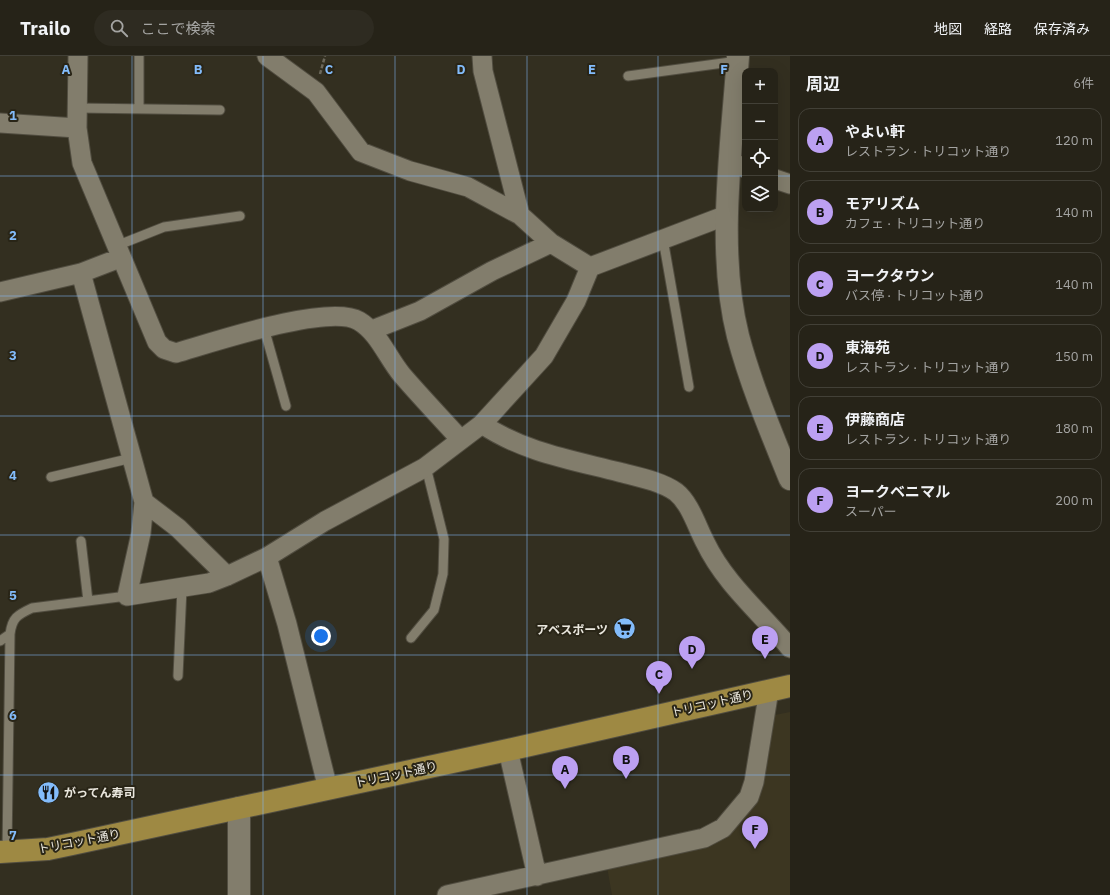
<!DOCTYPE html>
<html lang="ja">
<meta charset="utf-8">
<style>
body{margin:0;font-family:"IBM Plex Sans","Noto Sans JP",sans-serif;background:#2e2b21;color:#f1f3f6}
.controls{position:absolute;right:12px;top:12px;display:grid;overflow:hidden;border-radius:8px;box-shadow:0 4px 16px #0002}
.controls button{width:36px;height:36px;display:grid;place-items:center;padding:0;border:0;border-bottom:1px solid #424037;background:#262318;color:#f1f3f6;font:20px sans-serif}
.you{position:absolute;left:321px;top:580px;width:14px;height:14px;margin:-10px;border:3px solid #fff;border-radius:50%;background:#1a73e8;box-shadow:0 0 0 6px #1a73e833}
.badge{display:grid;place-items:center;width:26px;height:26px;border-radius:50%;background:#bca0f2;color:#111;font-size:13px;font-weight:700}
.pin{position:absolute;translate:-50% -33px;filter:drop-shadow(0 1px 2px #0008)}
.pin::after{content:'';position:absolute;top:21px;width:14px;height:12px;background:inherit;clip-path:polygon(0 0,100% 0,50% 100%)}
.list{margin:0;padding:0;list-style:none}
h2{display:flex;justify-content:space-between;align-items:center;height:52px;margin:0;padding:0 16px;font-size:17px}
h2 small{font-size:13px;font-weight:400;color:#a4a4a2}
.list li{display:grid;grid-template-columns:26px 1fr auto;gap:12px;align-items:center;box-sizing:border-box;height:64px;margin:0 8px 8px;padding:0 8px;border:1px solid #424037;border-radius:12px}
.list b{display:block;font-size:15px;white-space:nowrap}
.list p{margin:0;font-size:13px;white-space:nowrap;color:#a4a4a2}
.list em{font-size:13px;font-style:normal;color:#a4a4a2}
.icon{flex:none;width:22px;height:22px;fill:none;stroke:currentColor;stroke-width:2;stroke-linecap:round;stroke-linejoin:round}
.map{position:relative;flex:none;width:790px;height:839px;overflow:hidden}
header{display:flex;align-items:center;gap:24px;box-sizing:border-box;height:56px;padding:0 20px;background:#262318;border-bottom:1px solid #424037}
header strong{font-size:19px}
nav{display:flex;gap:22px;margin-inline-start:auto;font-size:14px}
.search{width:280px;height:36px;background:#2e2b21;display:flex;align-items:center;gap:10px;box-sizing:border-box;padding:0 14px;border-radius:22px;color:#a4a4a2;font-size:15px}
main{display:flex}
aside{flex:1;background:#262318}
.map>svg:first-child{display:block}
</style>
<header>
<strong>Trailo</strong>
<div class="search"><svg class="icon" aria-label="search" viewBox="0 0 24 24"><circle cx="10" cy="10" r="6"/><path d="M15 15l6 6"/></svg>ここで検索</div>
<nav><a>地図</a><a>経路</a><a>保存済み</a></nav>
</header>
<main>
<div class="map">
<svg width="790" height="839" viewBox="0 0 790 839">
<rect width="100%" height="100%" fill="#332f20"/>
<path fill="#3c3621" d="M790,656V839H612L607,811L717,785L740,768L752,750L760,728L775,659Z"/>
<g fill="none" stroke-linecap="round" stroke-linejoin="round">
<defs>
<path id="lane" d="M139,0V53
M628,20L738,5
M77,52L220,54
M663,183L689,331
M116,190L164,171L240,160
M264,272L286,350
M51,421L132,402
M81,485L88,545
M411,582L434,554L443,518L444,483L426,411
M0,585L10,578C12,562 17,559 32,552L127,540
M178,620L182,532
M7,796L10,578"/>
<path id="street" d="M78,0L77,72L82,107L157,286L164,293L176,297C211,287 329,247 359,265C379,277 387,301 402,319C421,341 441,362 461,384
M267,0L316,36L361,96L410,115L468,131L520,159L551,187L590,211L727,159
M482,0L483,15L520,159
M0,67L77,72
M731,106L745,112
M775,123L790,128
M81,217L144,446L141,477L127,540L209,527L227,520L267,501L325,465L424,412L482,368L544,300L576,245L590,211
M0,236L81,217L120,202
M372,274L420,255L492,215L551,187
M482,368C523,396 572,404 619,416C638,421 660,425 676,436C690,447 697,471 705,486C725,528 761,557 790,592
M144,446L178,472L227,520
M267,501L287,568L328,733
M508,694L537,820
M447,839L704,782L723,772L749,741L754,726L769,634"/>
<path id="secondary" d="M738,0C732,90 716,193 738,280C751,329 771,376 790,423
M239,752V839"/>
<path id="highway" d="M0,796L48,793L72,788L508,694L790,630"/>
</defs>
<use href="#lane" stroke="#514d40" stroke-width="11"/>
<use href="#street" stroke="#514d40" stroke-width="21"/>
<use href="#secondary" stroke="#514d40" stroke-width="24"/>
<use href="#highway" stroke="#514d40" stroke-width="24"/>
<path stroke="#6c685b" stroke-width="2.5" stroke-dasharray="4 2" stroke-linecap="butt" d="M320,18L325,0"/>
<use href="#lane" stroke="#827d6c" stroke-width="9"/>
<use href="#street" stroke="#827d6c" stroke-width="19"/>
<use href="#secondary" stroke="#827d6c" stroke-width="22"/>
<use href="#highway" stroke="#9e8943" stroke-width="22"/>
</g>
<path fill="none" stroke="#83bcfb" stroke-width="1" stroke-opacity="0.55" d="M132,0V839M263,0V839M395,0V839M527,0V839M658,0V839M0,120H745M775,120H790M0,240H790M0,360H790M0,479H790M0,599H790M0,719H790"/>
<defs>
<symbol id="supermarket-disc" viewBox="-11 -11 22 22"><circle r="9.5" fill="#83bcfb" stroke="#292517"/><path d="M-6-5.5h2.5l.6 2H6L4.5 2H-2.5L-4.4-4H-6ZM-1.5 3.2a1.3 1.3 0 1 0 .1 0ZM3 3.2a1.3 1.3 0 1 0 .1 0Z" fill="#111"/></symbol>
<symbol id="restaurant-disc" viewBox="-11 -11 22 22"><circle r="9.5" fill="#83bcfb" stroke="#292517"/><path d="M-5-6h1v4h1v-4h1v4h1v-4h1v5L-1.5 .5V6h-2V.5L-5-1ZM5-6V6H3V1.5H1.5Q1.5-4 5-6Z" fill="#111"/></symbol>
</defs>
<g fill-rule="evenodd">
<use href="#supermarket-disc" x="612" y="560" width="25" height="25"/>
<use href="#restaurant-disc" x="36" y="724" width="25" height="25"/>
</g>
<g text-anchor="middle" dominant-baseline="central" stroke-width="4" stroke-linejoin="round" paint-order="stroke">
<g font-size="12" font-weight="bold" fill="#eae7de" stroke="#292517" text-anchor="end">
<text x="608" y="573">アベスポーツ</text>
<text x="64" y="736" text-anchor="start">がってん寿司</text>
</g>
<g font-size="12" fill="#eae7de" stroke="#292517">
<text transform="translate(712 647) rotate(-13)">トリコット通り</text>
<text transform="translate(396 718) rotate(-12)">トリコット通り</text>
<text transform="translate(79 785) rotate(-11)">トリコット通り</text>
</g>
</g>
<g font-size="13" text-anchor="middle" font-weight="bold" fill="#83bcfb" stroke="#292517" stroke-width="4" stroke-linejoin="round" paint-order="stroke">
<text x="66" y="18">A</text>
<text x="198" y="18">B</text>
<text x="329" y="18">C</text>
<text x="461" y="18">D</text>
<text x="592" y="18">E</text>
<text x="724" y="18">F</text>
<text x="13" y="64">1</text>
<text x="13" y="184">2</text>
<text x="13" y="304">3</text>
<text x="13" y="424">4</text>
<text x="13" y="544">5</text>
<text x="13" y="664">6</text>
<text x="13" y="784">7</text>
</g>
</svg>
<div class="controls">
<button>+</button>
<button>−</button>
<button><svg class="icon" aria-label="locate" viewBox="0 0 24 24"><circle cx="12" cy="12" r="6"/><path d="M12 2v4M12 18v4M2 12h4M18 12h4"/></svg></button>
<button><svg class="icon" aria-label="layers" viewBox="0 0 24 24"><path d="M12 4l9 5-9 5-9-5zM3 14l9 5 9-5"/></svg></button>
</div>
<div class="you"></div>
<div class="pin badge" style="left:565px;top:733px">A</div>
<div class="pin badge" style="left:626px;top:723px">B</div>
<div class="pin badge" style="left:659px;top:638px">C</div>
<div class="pin badge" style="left:692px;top:613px">D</div>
<div class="pin badge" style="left:765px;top:603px">E</div>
<div class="pin badge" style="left:755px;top:793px">F</div>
</div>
<aside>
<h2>周辺<small>6件</small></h2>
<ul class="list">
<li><span class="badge">A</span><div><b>やよい軒</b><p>レストラン · トリコット通り</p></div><em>120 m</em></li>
<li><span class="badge">B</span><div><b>モアリズム</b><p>カフェ · トリコット通り</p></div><em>140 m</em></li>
<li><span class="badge">C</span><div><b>ヨークタウン</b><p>バス停 · トリコット通り</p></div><em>140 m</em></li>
<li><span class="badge">D</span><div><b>東海苑</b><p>レストラン · トリコット通り</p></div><em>150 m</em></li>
<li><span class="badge">E</span><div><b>伊藤商店</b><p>レストラン · トリコット通り</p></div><em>180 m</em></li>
<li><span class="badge">F</span><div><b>ヨークベニマル</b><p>スーパー</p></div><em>200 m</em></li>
</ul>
</aside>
</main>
